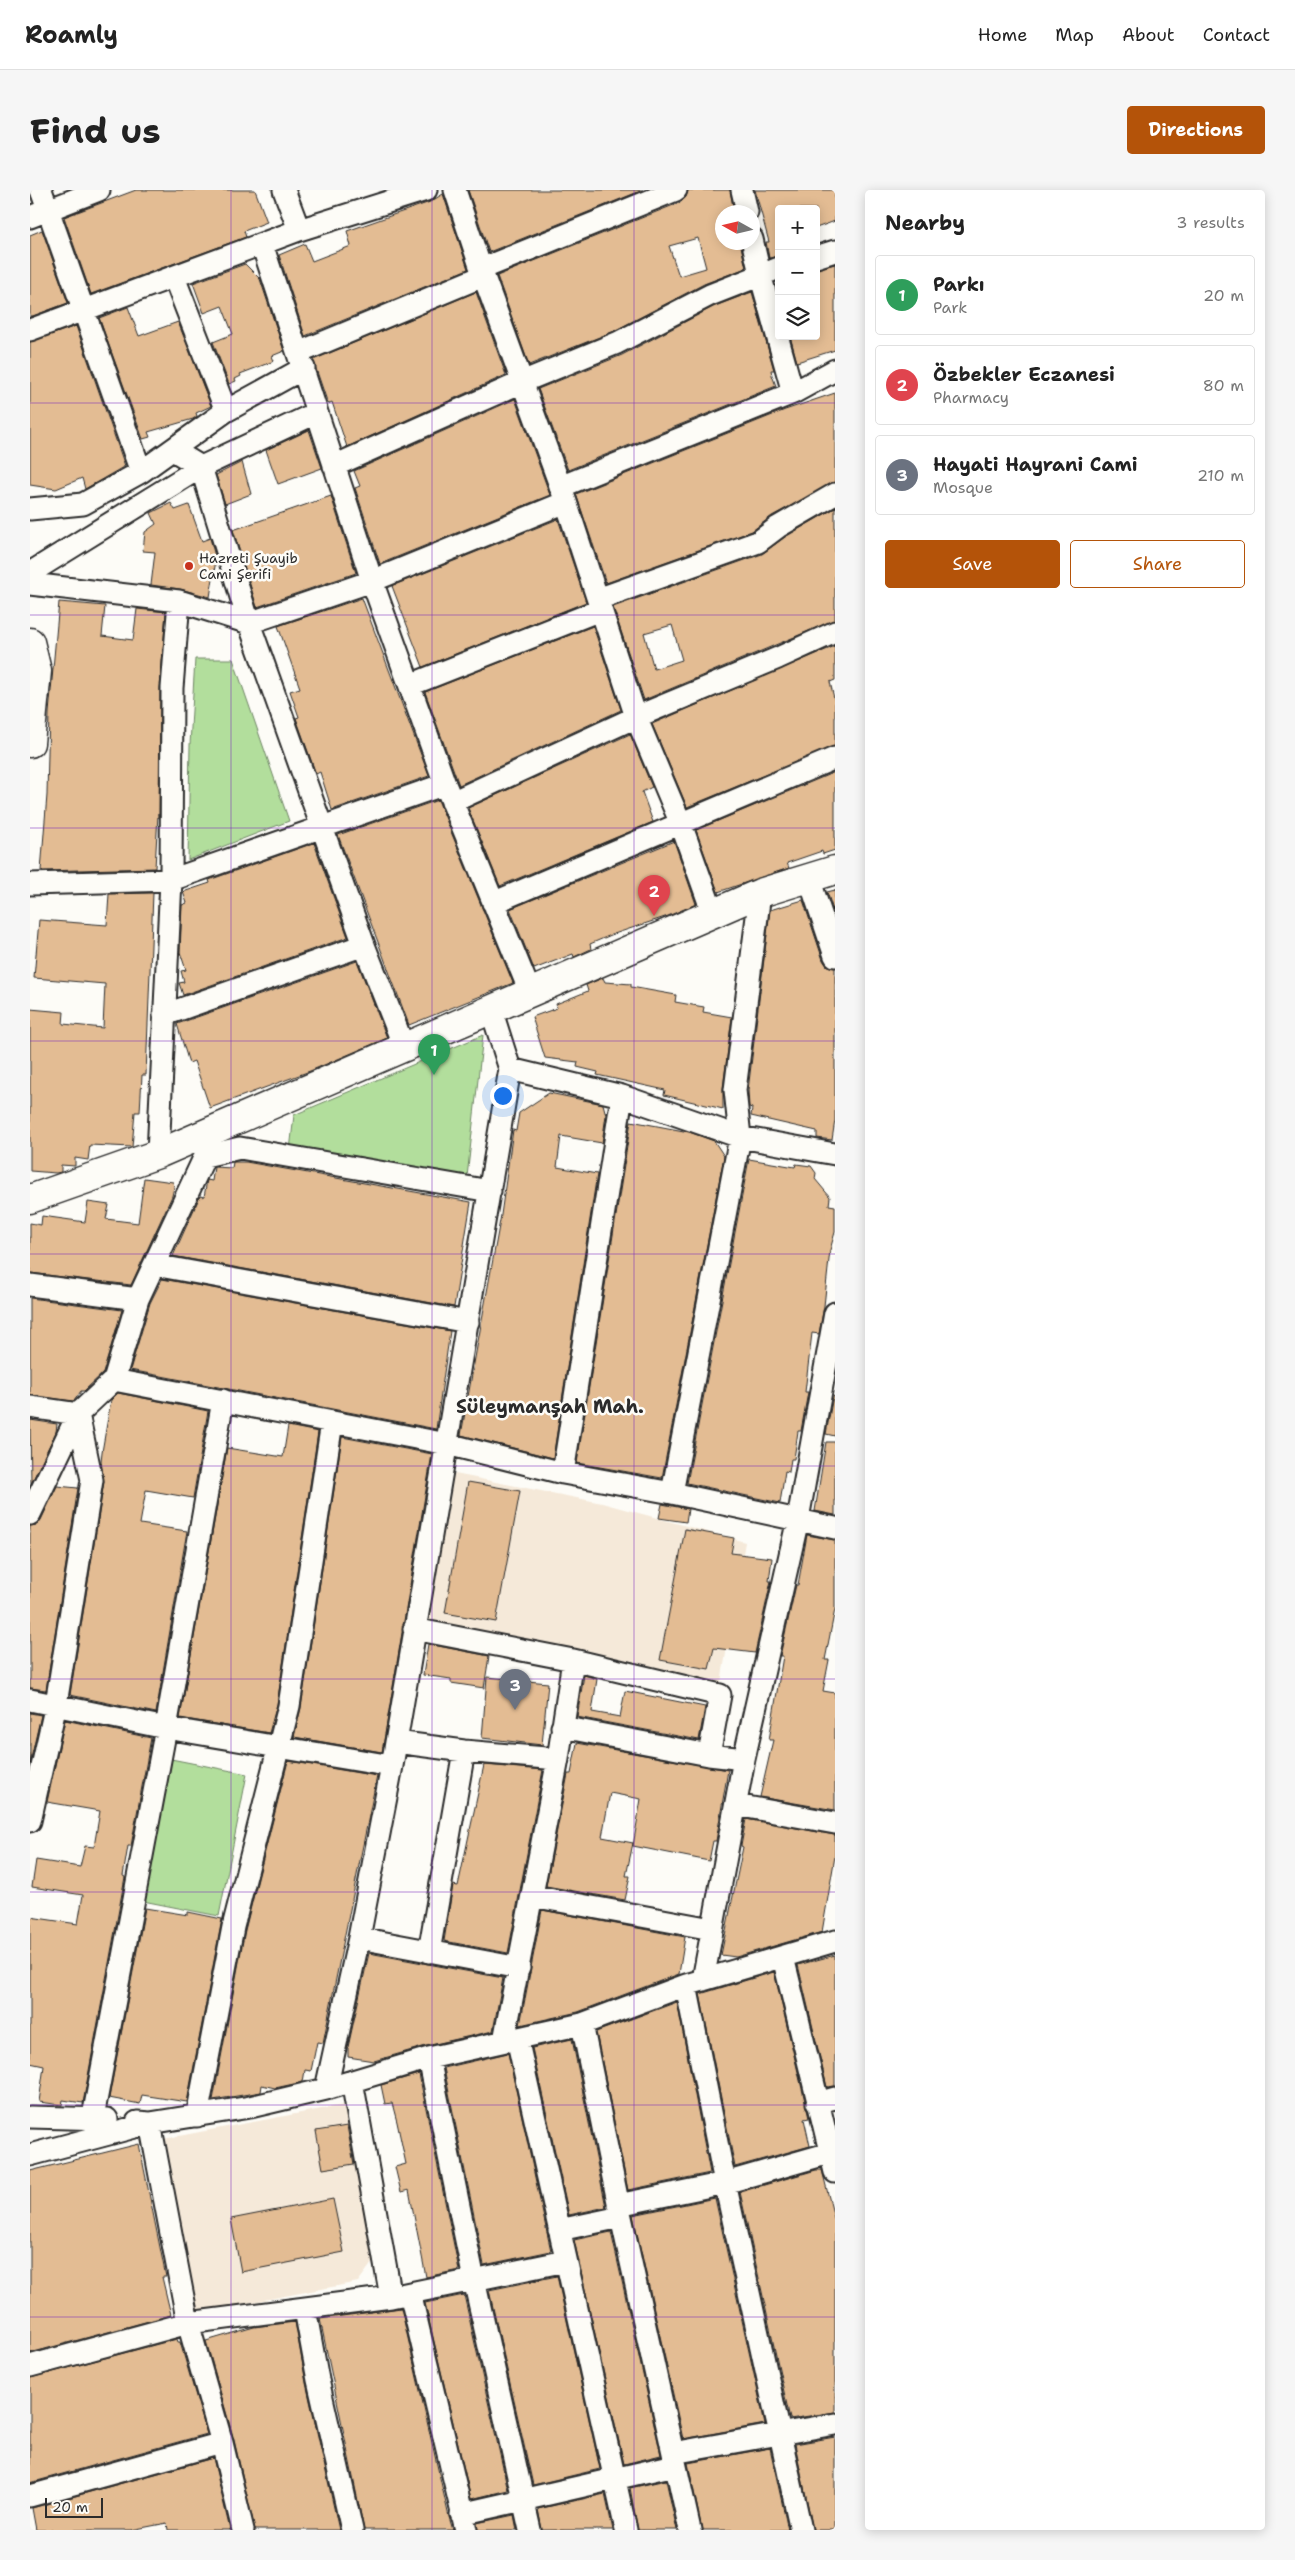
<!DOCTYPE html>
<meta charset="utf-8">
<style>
body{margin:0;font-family:"Shantell Sans",sans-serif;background:#f6f6f6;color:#222}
.controls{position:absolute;right:15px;top:15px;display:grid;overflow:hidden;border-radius:5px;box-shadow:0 2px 12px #0003}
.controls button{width:45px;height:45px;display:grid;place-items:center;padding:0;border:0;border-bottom:1px solid #e0e0e0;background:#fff;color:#222;font:25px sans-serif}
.compass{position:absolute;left:685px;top:15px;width:45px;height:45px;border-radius:50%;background:#fff;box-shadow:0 2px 12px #0003;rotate:278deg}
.scale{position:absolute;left:15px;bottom:12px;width:58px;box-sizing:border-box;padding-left:5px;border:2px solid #2b2b2b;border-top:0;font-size:14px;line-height:18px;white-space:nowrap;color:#2b2b2b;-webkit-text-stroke:4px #fdfcf7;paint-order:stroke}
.you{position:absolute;left:472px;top:905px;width:18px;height:18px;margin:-12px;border:4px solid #fff;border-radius:50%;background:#1a73e8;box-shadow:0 0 0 8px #1a73e833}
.badge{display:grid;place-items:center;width:32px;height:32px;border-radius:50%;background:#b45309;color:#fff;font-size:16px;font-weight:700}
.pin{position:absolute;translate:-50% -41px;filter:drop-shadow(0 1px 2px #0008)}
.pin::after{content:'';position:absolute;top:26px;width:18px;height:15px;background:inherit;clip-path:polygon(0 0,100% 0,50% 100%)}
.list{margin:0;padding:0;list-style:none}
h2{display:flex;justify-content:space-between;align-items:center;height:65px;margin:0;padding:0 20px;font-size:21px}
h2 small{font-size:16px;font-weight:400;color:#767676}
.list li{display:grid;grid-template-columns:32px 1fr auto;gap:15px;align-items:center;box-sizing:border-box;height:80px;margin:0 10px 10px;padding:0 10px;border:1px solid #e0e0e0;border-radius:5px}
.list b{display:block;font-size:19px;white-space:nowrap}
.list p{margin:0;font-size:16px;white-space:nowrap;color:#767676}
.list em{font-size:16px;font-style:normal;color:#767676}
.actions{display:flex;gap:10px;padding:15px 20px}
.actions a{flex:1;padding:11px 0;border:1px solid #b45309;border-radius:5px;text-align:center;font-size:18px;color:#b45309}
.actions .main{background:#b45309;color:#fff}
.icon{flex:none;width:28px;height:28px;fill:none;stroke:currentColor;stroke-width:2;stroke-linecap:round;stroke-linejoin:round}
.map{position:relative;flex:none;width:805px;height:2340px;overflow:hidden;border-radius:5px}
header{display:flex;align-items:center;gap:30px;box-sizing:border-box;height:70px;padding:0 25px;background:#fff;border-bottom:1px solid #e0e0e0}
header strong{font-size:24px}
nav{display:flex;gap:28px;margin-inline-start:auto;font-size:18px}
.intro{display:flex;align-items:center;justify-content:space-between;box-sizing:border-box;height:120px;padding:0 30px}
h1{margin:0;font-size:35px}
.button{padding:12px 22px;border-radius:5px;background:#b45309;color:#fff;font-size:18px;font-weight:700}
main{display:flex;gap:30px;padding:0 30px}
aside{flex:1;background:#fff;border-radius:5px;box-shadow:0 2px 12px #0003}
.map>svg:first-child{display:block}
</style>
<header>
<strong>Roamly</strong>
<nav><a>Home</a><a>Map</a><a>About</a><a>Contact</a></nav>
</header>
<div class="intro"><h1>Find us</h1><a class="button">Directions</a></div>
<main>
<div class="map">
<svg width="805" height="2340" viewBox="0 0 805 2340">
<rect width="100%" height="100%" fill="#fdfcf7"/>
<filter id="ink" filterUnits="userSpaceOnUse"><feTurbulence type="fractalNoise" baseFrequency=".02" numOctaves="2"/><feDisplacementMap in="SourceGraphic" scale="10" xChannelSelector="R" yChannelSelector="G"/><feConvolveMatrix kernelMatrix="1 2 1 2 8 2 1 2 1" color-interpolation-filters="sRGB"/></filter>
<g filter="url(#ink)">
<path fill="#f5e9d9" d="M420,1283L572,1313L715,1352L690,1498L391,1431Z
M323,1913L351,2061L328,2092L166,2123L133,1949Z"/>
<path fill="#b2de9c" stroke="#6e8464" d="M165,469H203L259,631L158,670L160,555Z
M453,845L437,987L260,960L264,925Z
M136,1568L217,1584L189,1726L108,1710Z"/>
<path fill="#e3bc93" stroke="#2b2b2b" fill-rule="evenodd" d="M106,0H225L237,32L214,41L216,47L61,104L34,27Z
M438,0H613L459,62Z
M658,0H700L704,22H692V52H710L716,78L674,94L582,142L499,175L467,86L651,12L656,7ZM668,48L676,78L649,86L639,56Z
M725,0H805V31L786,38V19H749V66L739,68L736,52H739Z
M413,4L438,79L275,146L249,65L275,54L282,71L321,56L317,41L400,12Z
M12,40L38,113L0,127V45Z
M215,74L230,89L254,161L242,166L244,171L210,184L211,186L205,189L206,191L199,194L183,152L203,144L192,116L174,123L163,93Z
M805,74V160L767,172L760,146H786V79Z
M446,102L476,185L317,257L302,212L298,214L283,170Z
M722,102L744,180H741L742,185L746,196L538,280L508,199L592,165L685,116Z
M98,117L109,146L148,132L181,216L166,223L167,226L163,229L118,242L120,247L113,249L69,128Z
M46,136L95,276L55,299L52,288L26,299L0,295V152Z
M805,203V292L742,326L722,341L576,393L546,304L755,220Z
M485,209L520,305L350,374L325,298L330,296L324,281Z
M279,240L292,278L248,294L236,260Z
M212,272L221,304L195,314L186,285Z
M301,306L326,383L227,417L203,340Z
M141,313L145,320L159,315L172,351L180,348L186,370L180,407L150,399L121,395L125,362L113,361L115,342L126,334L121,323Z
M805,318V430L614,510L583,417L732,364L755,347ZM642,435L652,470L624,479L614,443Z
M528,329L556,412L393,477L362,396Z
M332,408L399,586L302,620L290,582L286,584L266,528L269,527L260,501L270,498L248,436Z
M29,412L75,416L72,446L103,450L107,419L136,422L130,498L129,628L128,624L125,678L11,681L17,605L19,523Z
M563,436L591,520L429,595L395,502Z
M805,456V490L800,492L805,512V556L657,617L622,534Z
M600,544L622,597L612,602L623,632L470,696L438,618Z
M805,582V660L793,664L792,661L757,673L759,678L688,702L666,640Z
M408,610L483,793L379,835L308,645Z
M644,651L666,714L638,726L581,745L560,754L561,759L544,767L543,764L504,779L480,719Z
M284,653L318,747L153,805L149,793L154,792L151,781L156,780L150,762L152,715L157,713L153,702L180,693L179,690Z
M805,700V726L797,702Z
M123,703L116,885H112L110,922H105L102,957L60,955L58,970L45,968V976L31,975V982L26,983L0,981V819L34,822L33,834L73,838L75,794L4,788L9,730L77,735L79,704Z
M773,710L793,770L797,776L805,778V930L802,950L787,948V941L721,926L722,918L719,917L718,900L740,720Z
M327,771L357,848L280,881L180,918L164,871L159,873L147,834Z
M573,788L575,792L601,794V797L646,805L645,812L674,817L673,822L702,827L693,898V919L634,905L635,900L567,885L568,882L547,877L548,872L515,868L502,827L527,818L526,814L558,801L556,795Z
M519,903L573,914L576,925L572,953L531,946L527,977L567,984L523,1268L431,1245L471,1025L483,940L486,941L489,923Z
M601,931L659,942L684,951L694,966L632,1288L547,1273Z
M719,969L765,977L766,974L781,976L786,983L785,989L800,1007L799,1015L805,1016V1042L800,1060L794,1116L789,1144L782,1143L775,1202H778L771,1241H768L764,1269H761L759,1282L755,1281L750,1313L657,1293Z
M203,972H216L441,1012L424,1117L143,1066L170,1006L174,1007L177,990L182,991L184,977L202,978Z
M114,988L143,992L144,997L142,1006L101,1095L0,1083V1033L11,1035L12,1026L55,1032L58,1012L79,1015L76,1029L108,1033Z
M132,1089L420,1141L406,1239L100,1180L120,1113Z
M0,1108L92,1120L73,1183L54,1201H51L44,1211L0,1205Z
M88,1203L178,1221L163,1308L116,1300L110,1334L157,1341L126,1523L40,1505L74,1292L71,1271L72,1262L81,1210Z
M803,1206L805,1207V1246L796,1244Z
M0,1230L27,1234L26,1242L1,1294Z
M258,1236L288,1242L247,1514L239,1543L150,1528L197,1258L253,1267Z
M312,1247L402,1264L352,1562L264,1547L271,1518Z
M796,1252H805V1325L785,1321Z
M438,1292L490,1301L466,1432L415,1423Z
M27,1296L48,1298L16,1500L0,1498V1336L7,1335L11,1330Z
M632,1314L658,1319L656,1332L629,1328Z
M655,1339L704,1348L701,1363L742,1368L739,1391H741L725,1463L684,1458L679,1479L630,1470Z
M777,1345L805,1350V1419L795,1470H799L793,1501L805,1503V1620L730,1607L743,1550H739L753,1466H750L766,1395H768Z
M398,1454L459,1466L454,1498L421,1493V1489L393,1485Z
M554,1485L567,1489L562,1522L590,1527L595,1501L675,1517L669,1550L547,1527Z
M457,1487L518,1493L512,1555L452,1548Z
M0,1523L11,1525L0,1573Z
M35,1530L121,1548L101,1656H98L93,1686L95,1687L53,1913L33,1910L32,1915L9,1912L14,1876L0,1873V1727L48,1734L53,1705L2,1697L6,1670L50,1677L55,1656L64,1657L70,1621L17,1612Z
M547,1553L698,1580L686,1651H683L679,1671L603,1656L611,1609L580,1603L572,1647L603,1653L596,1686H600L595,1710L516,1696L538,1584H541Z
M258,1571L347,1586L293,1853L287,1852L281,1881L275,1880L273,1892L245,1898L232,1895L231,1902L183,1910L215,1740Z
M454,1575L513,1580L478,1763L414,1751L423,1695L428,1696Z
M716,1629L805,1645V1666L792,1742L706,1767L691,1765L713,1657L711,1656Z
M115,1718L158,1725V1722L192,1729L157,1912L112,1905L110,1914L79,1908Z
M512,1720L655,1747L649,1784L548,1822L490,1835Z
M339,1763L473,1788L463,1841L396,1856L344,1871L318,1867V1857Z
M805,1765V1896L797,1897L768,1775Z
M744,1782L779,1928L774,1929L780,1956L705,1977L670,1804Z
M647,1812L680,1983L598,2000L566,1842Z
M542,1849L576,2017L539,2025L502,1858Z
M478,1863L521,2061L454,2075L414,1878Z
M389,1884L429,2080L396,2087L379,2000L371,2002L365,1977L376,1974L367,1932L362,1913L355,1914L351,1895Z
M317,1936L324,1974L293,1979L286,1941Z
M109,1954L136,2087H132L141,2125L0,2163V1981Z
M786,1980H792L805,2032V2222L760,2229L710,2002Z
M685,2008L735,2234L653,2249L603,2025Z
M303,2009L314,2062L211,2082L201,2029Z
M581,2042L631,2265L594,2274L544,2050Z
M527,2086L570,2279L503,2295L459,2100Z
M434,2105L478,2300L441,2309L395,2113Z
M371,2118L419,2327L423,2340H334L290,2129Z
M265,2132L276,2193L309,2340H225L204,2250L176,2151L224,2137Z
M147,2149L148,2152H150L177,2244L0,2293V2188Z
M805,2247V2340H783L765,2254Z
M740,2258L758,2340H672L658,2273Z
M183,2268L200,2340H138L137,2333L101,2340H6L2,2318Z
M636,2290L647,2340H608L600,2298Z
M575,2304L583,2340H512L508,2319Z
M484,2325L487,2340H448L447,2333Z"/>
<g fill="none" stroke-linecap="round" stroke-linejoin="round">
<defs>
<path id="street" d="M11,0L111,282
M254,0L269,40
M425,0L451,79L536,312L606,527L651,634L683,724
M712,0L717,22
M0,27L69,0
M722,49L730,84L763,203
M232,54L342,391L415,594L500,802
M786,67L805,61
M451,79L646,0
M144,87L196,221
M0,140L269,40L396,0
M268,163L453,86
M143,260L171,277L219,433L334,755L374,857
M304,276L492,192L587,153L680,105L749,78
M530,297L763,203L805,180
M0,319L53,314L111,282L196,221L274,178
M0,383L171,277L286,223
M0,394L149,411L219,433L342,391L536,312
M568,409L728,352L748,337L805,304
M380,495L570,420
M422,612L606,527L748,468L805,442
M779,688L805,766
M0,694L141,690L415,594
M463,713L805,568
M134,825L334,755
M480,879L592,906L710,947L805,964
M128,964L141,690L142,498L149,411
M175,966L210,958L460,1001
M124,1075L438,1132
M0,1095L108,1109
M84,1190L417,1254L533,1283L642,1303L805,1338
M0,1217L48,1224L62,1290L26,1514L0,1631
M533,1283L592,906
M642,1303L710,947L705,900L730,703
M0,1324L48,1224L84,1190L108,1109L175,966L181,940
M384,1439L543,1470L690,1505L679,1565
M0,1510L136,1538L362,1576
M532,1537L679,1565L714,1569
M366,1552L434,1561L528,1569
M706,1615L805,1633
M502,1706L682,1739
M329,1748L489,1778
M399,1762L434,1561
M753,1767L805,1982
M673,1790L714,1569L768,1329L805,1123
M656,1795L695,1993L771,2340
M552,1834L591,2027L660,2340
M487,1848L596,2340
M474,1851L528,1569L543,1470
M399,1868L444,2090L500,2340
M322,1891L361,2107L380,2103L436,2340
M296,1899L329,1748L362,1576L480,879L461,819
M787,1913L805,1908
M167,1926L203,1737L259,1516L302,1232
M0,1927L77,1929
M63,1927L136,1538L193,1210
M107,1932L120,1933L158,2133L192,2253L213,2340
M0,1965L120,1933L220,1917L296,1899L399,1868L552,1834L656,1795L805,1751
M588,2015L695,1993L800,1963
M529,2040L591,2027
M380,2103L536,2071
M275,2119L288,2190L322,2340
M0,2176L158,2133L361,2107
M643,2263L805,2234
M0,2306L192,2253
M431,2324L645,2275"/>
<path id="secondary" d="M0,452L7,481L0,553
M0,1009L128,964L730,703L805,680"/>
</defs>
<use href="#street" stroke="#2b2b2b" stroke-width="25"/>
<use href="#secondary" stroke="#2b2b2b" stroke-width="31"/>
<use href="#street" stroke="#fdfcf7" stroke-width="21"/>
<use href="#secondary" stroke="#fdfcf7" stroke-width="28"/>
</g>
</g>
<path fill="none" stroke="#7b2cbf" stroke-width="1" stroke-opacity="0.55" d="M201,0V2340M402,0V2340M604,0V2340M0,213H805M0,425H805M0,638H805M0,851H805M0,1064H805M0,1276H805M0,1489H805M0,1702H805M0,1915H805M0,2127H805"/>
<circle fill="#c8321e" stroke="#fdfcf7" stroke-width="2" cx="159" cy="376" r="5"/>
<g text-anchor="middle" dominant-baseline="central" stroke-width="5" stroke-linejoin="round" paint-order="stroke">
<g font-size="14" fill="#2b2b2b" stroke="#fdfcf7" text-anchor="start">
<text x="169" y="368">Hazreti Şuayib<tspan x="169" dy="16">Cami Şerifi</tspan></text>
</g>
<g font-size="19" font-weight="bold" fill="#2b2b2b" stroke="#fdfcf7">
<text x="520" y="1216">Süleymanşah Mah.</text>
</g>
</g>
</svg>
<div class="controls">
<button>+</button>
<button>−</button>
<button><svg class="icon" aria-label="layers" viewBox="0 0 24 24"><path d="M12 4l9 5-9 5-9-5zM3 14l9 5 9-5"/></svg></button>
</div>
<svg class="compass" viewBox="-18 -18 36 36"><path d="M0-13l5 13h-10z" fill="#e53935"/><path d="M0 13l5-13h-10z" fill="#767676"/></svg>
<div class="scale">20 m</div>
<div class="you"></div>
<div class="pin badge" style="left:404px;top:885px;background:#2e9e5b">1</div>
<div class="pin badge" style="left:624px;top:726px;background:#e0444e">2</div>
<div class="pin badge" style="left:485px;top:1520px;background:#6b7280">3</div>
</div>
<aside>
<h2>Nearby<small>3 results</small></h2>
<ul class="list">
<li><span class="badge" style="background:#2e9e5b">1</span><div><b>Parkı</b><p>Park</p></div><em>20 m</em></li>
<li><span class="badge" style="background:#e0444e">2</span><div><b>Özbekler Eczanesi</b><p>Pharmacy</p></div><em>80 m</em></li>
<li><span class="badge" style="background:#6b7280">3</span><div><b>Hayati Hayrani Cami</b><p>Mosque</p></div><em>210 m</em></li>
</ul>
<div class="actions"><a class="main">Save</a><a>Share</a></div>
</aside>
</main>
